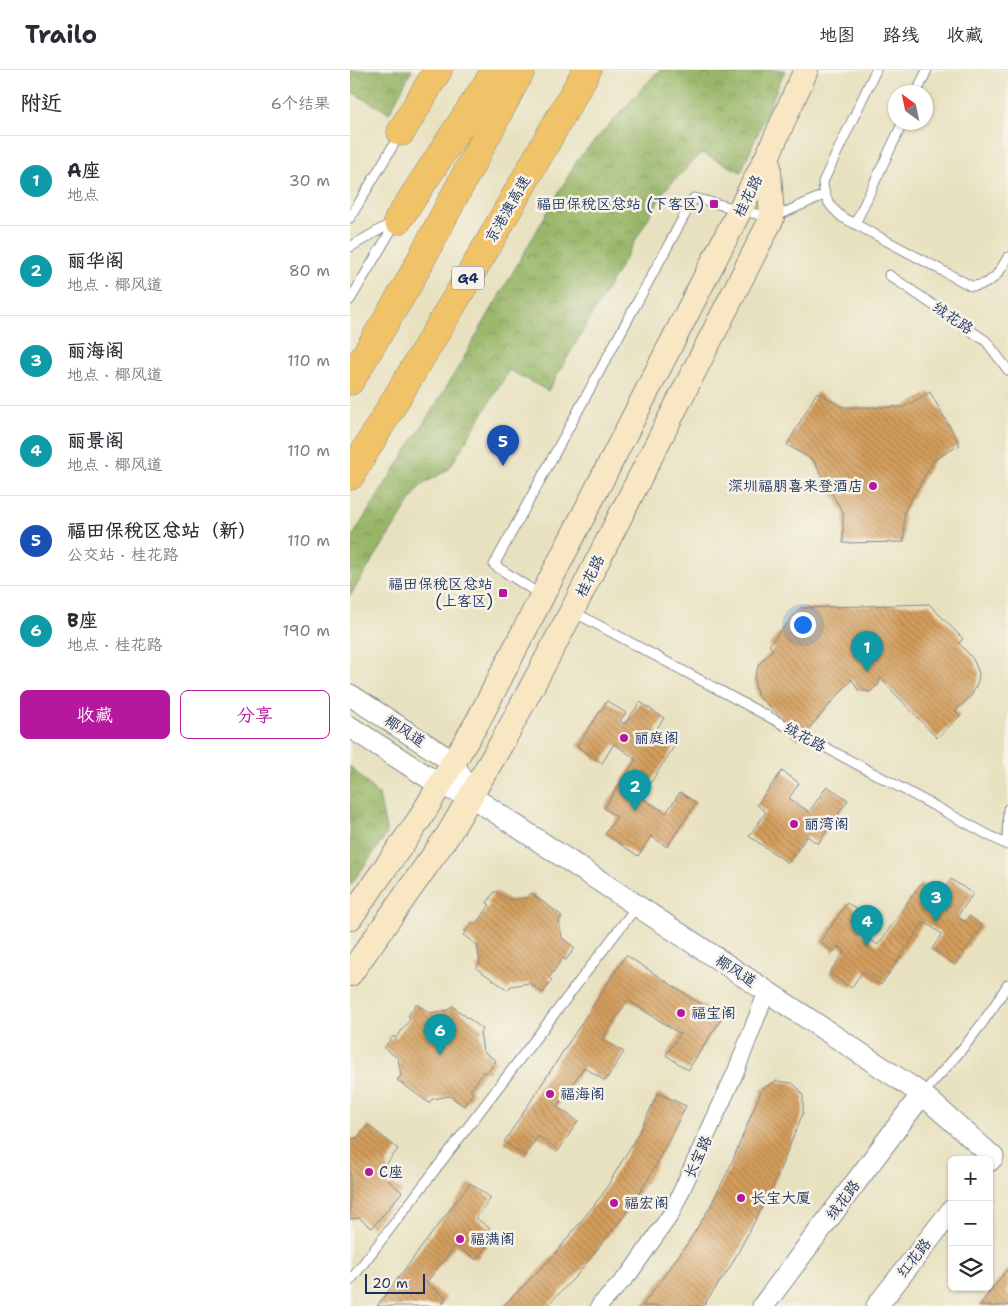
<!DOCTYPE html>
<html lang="zh">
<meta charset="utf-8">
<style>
body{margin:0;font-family:"Shantell Sans","LXGW WenKai TC",sans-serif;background:#f2f2f3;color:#2b2b33}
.controls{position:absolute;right:15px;bottom:15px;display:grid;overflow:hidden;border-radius:8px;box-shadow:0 1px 4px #0004}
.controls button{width:45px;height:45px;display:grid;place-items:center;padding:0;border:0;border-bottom:1px solid #e1e1e2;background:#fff;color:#2b2b33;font:25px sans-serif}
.compass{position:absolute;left:538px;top:15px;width:45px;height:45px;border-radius:50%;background:#fff;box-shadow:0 1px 4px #0004;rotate:327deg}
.scale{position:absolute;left:15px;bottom:12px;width:60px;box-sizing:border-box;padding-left:5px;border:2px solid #1b2f5e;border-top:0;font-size:14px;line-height:18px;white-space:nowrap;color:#1b2f5e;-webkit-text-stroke:4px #f7f3e8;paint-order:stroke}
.you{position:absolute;left:452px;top:554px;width:18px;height:18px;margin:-12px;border:4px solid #fff;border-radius:50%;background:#1a73e8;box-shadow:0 0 0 8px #1a73e833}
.badge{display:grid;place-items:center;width:32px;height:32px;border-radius:50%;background:#b5179e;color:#fff;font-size:16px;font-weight:700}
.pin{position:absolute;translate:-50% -41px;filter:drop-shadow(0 1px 2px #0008)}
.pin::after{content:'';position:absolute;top:26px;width:18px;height:15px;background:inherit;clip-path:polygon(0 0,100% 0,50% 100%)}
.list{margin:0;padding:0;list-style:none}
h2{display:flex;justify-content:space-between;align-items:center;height:65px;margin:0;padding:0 20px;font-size:21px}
h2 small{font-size:16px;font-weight:400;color:#7c7c81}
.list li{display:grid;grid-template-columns:32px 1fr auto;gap:15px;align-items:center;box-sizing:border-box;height:90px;padding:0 20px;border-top:1px solid #e1e1e2}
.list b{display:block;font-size:19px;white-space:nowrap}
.list p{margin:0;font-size:16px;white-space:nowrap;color:#7c7c81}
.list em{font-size:16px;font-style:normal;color:#7c7c81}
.actions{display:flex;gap:10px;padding:15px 20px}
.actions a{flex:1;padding:11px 0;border:1px solid #b5179e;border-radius:8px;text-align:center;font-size:18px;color:#b5179e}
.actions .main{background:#b5179e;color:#fff}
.icon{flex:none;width:28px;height:28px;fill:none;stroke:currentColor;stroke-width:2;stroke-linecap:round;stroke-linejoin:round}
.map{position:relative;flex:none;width:658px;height:1236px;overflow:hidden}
header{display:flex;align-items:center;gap:30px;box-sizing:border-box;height:70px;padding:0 25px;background:#fff;border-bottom:1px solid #e1e1e2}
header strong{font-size:24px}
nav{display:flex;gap:28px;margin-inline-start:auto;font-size:18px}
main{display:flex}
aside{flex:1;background:#fff}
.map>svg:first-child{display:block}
</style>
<header>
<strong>Trailo</strong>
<nav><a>地图</a><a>路线</a><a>收藏</a></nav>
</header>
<main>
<aside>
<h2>附近<small>6个结果</small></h2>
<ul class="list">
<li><span class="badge" style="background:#0f9aa8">1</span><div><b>A座</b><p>地点</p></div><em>30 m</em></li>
<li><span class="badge" style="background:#0f9aa8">2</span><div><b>丽华阁</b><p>地点 · 椰风道</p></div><em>80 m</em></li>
<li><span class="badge" style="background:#0f9aa8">3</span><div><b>丽海阁</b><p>地点 · 椰风道</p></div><em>110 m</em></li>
<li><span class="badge" style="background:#0f9aa8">4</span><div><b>丽景阁</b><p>地点 · 椰风道</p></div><em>110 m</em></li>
<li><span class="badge" style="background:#1a4fb4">5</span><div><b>福田保税区总站（新）</b><p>公交站 · 桂花路</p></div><em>110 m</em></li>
<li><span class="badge" style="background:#0f9aa8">6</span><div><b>B座</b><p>地点 · 桂花路</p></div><em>190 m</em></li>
</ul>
<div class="actions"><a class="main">收藏</a><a>分享</a></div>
</aside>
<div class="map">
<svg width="658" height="1236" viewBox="0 0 658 1236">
<defs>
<pattern id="forest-crowns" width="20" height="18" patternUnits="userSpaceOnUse" patternTransform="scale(1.25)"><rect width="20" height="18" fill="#98b668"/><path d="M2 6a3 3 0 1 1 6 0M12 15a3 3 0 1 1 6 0" fill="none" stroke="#7b9459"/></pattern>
<pattern id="building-back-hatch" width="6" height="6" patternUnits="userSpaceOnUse" patternTransform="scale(1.25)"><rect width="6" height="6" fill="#d49e5c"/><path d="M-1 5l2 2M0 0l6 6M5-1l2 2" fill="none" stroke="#ab814f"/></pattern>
</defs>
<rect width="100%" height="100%" fill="#f7f3e8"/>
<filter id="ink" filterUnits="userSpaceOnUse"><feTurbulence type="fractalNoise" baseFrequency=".02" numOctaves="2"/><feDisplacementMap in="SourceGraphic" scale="10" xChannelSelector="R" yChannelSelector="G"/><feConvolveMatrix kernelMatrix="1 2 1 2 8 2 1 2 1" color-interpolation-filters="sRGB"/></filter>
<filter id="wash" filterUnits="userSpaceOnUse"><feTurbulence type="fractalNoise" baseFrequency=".0096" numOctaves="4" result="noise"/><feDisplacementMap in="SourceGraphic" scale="20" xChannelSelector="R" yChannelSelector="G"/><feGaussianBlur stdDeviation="1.12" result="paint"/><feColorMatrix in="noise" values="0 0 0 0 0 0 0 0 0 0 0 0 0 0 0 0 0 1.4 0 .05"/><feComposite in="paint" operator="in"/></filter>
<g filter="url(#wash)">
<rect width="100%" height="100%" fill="#e8e1bf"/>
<path fill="url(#forest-crowns)" stroke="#5a7263" d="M0,0H62L39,43L0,21Z
M309,0H435L391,102L352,83L314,121L198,321L159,300L99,399L70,416L0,526V470L99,313L228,89Z
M0,696L29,725L37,764L0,816Z"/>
<g id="blocks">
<path fill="url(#building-back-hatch)" d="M467,322L493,337H554L580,322L610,375L584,390L554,442V472L493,473V443L463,390L437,375Z
M579,534L613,569L609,573L623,589L629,603L628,611L622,625L605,641L610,646L587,668L530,608L529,614L520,622L508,620L502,609L448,671L425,651L430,646L407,625L404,609L409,594L423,579L419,575L450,538Z
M257,631L276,643L270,651L275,654L290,632L314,648L305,661L326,674L291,727L316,743L330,722L346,733L317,777L301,766L288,786L255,764L267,747L254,738L286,689L264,674L252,693L227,676Z
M432,701L449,713L439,728L459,742L477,716L498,730L468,774L457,766L438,793L399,766L416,742L407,735Z
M601,809L623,824L607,847L615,852L619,846L632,856L605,895L582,879L592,864L574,852L531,915L513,901L501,918L479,903L495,881L488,876L484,882L470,872L497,833L521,849L510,863L528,875L571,813L590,826Z
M145,821L159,830L177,828L181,823L212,846L209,850L212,868L225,878L216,890L213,888L199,908L202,910L193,923L179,913L161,916L158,920L126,898L130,893L127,875L113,865L122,853L125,855L140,835L137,833Z
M276,885L372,948L338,1000L316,985L330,964L278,930L252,969L274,982L255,1011L234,997L207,1037L228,1051L209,1080L188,1066L175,1086L154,1072Z
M66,934L80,943L98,940L102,936L133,959L130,963L133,981L146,991L137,1003L134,1001L120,1021L123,1023L114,1036L100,1026L82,1029L79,1033L47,1010L51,1006L48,988L34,978L43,966L46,968L61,948L58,946Z
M426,1011L442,1013L449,1019L453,1026V1043L422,1119L379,1199L353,1236H292L338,1173L360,1137L379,1099L412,1019Z
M308,1023L336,1036L299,1108L277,1142L227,1205L197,1236H153L204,1185L252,1125L291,1059Z
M18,1055L48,1079L37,1093L39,1111L52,1122L22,1158L9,1148L0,1149V1069L7,1068Z
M120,1113L141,1128L126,1148L146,1163L126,1190L106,1175L76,1213L96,1228L91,1236H27Z
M658,1198V1236H629Z"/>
</g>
</g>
<g filter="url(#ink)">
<use href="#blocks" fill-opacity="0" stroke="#82888e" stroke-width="1"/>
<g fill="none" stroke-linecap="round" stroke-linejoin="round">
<defs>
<path id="service" d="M526,0L473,112C474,128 479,136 492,147L621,216C642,216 649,203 658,187
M567,22L577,0
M0,148L50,64
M505,154L553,52
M0,177L45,151
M539,205L636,271L658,300
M0,230L46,152
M192,526L144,495L344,128L422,148L474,125
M222,541L657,775L658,739
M572,1024C605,989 634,955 658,914
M0,1211L287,836"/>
<path id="minor" d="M249,1236L280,1203L321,1144L386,1001L417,921"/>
<path id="tertiary" d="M0,625L103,692L121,726
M0,657L90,715L121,726L572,1024L643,1087L639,1091
M413,1236L572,1024
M527,1236L602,1140"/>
<path id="secondary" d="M0,848L69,750L128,651L418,85L456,0
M0,904L98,765L154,669L222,541L422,148L418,87"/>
<path id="motorway" d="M51,62L88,0
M48,150L146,0
M0,311L58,214L171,0
M0,406L136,178L237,0"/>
</defs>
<use href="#service" stroke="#82888e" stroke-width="11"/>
<use href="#minor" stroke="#82888e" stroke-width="18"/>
<use href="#tertiary" stroke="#82888e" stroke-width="23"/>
<use href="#secondary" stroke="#82888e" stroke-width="26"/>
<use href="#motorway" stroke="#82888e" stroke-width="29"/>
<use href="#service" stroke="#fff" stroke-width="9"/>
<use href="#minor" stroke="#fff" stroke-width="16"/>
<use href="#tertiary" stroke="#fff" stroke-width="21"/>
<use href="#secondary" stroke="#f9e7c3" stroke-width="24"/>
<use href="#motorway" stroke="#f1c369" stroke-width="28"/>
</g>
</g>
<g fill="#b5179e" stroke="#f7f3e8" stroke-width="2">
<rect x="359" y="129" width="10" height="10" rx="2.5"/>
<circle cx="523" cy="416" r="5"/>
<rect x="148" y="518" width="10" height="10" rx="2.5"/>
<circle cx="274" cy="668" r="5"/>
<circle cx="444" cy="754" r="5"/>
<circle cx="331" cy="943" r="5"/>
<circle cx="200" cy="1024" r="5"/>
<circle cx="19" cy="1102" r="5"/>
<circle cx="391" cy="1128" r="5"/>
<circle cx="264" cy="1133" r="5"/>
<circle cx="110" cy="1169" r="5"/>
</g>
<g text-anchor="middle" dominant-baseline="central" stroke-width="5" stroke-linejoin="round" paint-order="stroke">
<rect fill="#f7f3e8" stroke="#5d6a87" stroke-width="1" x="102" y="196.5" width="32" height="23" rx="4"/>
<g font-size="14" font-weight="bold" fill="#1b2f5e">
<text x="118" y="208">G4</text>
</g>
<g font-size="15" fill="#1b2f5e" stroke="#f7f3e8">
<text transform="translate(398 126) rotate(-63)">桂花路</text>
<text transform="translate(158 139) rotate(-60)">京港澳高速</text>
<text transform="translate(603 248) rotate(34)">绒花路</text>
<text transform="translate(240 506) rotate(-63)">桂花路</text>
<text transform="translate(55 661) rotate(33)">椰风道</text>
<text transform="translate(455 667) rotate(28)">绒花路</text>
<text transform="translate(386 901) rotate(33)">椰风道</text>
<text transform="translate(348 1087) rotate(-65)">长宝路</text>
<text transform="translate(493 1130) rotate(-53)">绒花路</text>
<text transform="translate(564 1188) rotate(-52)">红花路</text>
</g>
<g font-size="15" fill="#1b2f5e" stroke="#f7f3e8" text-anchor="start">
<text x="354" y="134" text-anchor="end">福田保税区总站 (下客区)</text>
<text x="513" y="416" text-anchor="end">深圳福朋喜来登酒店</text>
<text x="143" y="514" text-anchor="end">福田保税区总站<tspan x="143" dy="17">(上客区)</tspan></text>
<text x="284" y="668">丽庭阁</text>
<text x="454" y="754">丽湾阁</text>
<text x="341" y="943">福宝阁</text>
<text x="210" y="1024">福海阁</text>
<text x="29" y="1102">C座</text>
<text x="401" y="1128">长宝大厦</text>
<text x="274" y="1133">福宏阁</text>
<text x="120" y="1169">福满阁</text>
</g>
</g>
</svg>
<div class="controls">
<button>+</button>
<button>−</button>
<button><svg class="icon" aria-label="layers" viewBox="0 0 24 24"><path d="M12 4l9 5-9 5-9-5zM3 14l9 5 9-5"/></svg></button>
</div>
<svg class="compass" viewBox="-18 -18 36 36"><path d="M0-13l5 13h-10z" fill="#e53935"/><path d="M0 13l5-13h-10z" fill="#7c7c81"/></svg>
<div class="scale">20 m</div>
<div class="you"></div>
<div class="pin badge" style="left:517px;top:602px;background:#0f9aa8">1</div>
<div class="pin badge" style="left:285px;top:741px;background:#0f9aa8">2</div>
<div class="pin badge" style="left:586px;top:852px;background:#0f9aa8">3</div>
<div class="pin badge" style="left:517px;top:876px;background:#0f9aa8">4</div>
<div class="pin badge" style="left:153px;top:396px;background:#1a4fb4">5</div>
<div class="pin badge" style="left:90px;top:985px;background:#0f9aa8">6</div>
</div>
</main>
